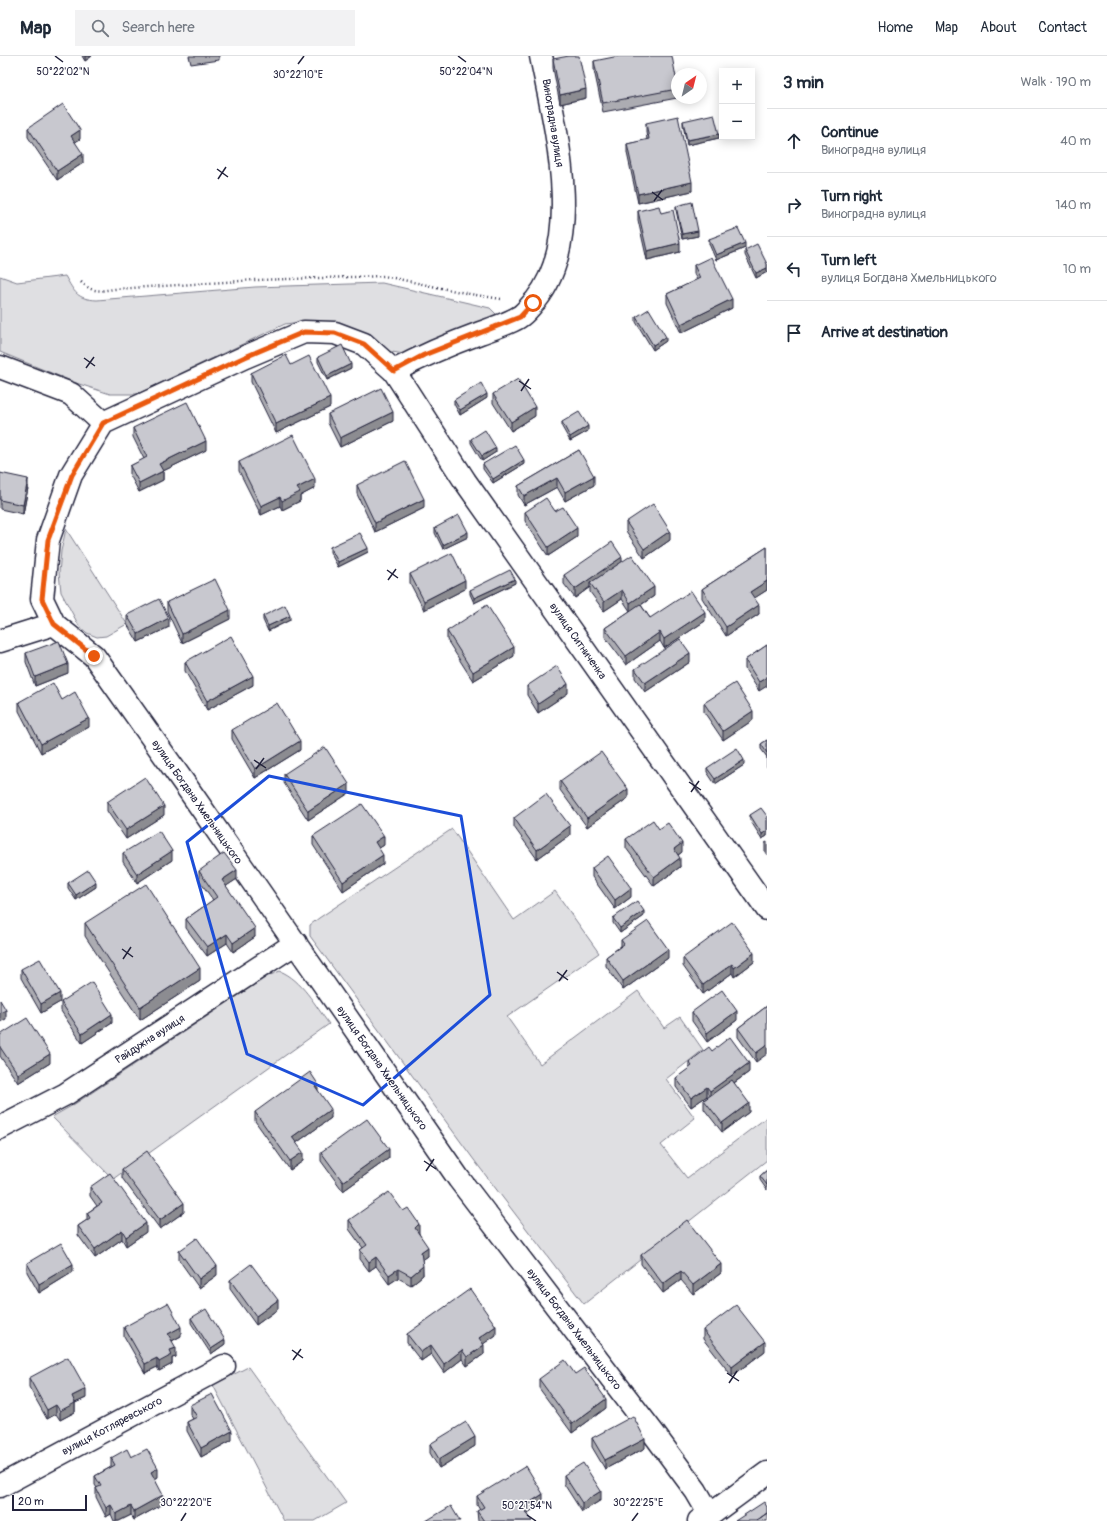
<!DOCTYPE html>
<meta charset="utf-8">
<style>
body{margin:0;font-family:Pangolin,sans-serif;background:#f2f2f3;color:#1f2937}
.controls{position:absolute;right:12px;top:12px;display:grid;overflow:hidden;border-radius:0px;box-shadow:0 2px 10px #0003}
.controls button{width:36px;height:36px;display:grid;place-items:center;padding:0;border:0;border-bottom:1px solid #e0e1e3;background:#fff;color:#1f2937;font:20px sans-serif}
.compass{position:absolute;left:671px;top:12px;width:36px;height:36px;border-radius:50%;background:#fff;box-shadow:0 2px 10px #0003;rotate:35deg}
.scale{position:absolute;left:12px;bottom:10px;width:75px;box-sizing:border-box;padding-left:4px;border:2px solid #22223b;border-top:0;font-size:11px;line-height:14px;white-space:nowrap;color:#22223b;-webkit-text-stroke:3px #fff;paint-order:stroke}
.stop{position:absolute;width:12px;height:12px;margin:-9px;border:3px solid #ea580c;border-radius:50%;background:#fff}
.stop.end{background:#ea580c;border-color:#fff;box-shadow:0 1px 4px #0008}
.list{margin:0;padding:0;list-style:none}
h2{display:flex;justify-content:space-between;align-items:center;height:52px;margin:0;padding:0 16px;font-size:17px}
h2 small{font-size:13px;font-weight:400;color:#747a83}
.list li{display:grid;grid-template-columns:26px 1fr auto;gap:12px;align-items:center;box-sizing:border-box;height:64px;padding:0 16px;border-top:1px solid #e0e1e3}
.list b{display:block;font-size:15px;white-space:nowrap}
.list p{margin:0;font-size:13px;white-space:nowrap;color:#747a83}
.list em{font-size:13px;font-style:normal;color:#747a83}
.icon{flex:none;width:22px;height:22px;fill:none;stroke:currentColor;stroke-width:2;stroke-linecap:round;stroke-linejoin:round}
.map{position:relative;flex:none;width:767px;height:1465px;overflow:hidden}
header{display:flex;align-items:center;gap:24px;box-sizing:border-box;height:56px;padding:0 20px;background:#fff;border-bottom:1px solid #e0e1e3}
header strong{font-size:19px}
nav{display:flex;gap:22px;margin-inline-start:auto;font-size:14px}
.search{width:280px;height:36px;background:#f2f2f3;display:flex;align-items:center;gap:10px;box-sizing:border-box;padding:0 14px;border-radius:0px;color:#747a83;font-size:15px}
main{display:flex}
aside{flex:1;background:#fff}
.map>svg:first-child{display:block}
</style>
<header>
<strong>Map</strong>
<div class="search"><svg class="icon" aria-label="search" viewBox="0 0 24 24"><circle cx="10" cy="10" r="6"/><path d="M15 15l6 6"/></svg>Search here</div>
<nav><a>Home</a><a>Map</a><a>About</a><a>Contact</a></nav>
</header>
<main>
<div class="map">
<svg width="767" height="1465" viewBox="0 0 767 1465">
<rect width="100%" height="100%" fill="#fff"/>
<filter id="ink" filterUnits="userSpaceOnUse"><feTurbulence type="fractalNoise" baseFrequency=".025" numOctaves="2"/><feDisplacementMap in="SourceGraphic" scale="8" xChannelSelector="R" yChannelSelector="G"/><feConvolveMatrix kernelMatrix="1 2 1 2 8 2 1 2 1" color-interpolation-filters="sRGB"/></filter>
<g filter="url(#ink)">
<path fill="#dfdfe2" stroke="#80808e" d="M0,220L17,226L65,220C75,237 77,243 97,244L255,231L382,227L490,252L500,262L404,298L386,295L308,265L285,268L137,338H110L76,327L0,296Z
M66,473L127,568L106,580L97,581L87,577L79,570L61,536L59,517L61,495Z
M452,773L514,864L555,835L599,897L507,961L540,1008L638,935L664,972L680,961L703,994L666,1023L695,1062L661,1089L687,1122L767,1061V1104L584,1248L477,1108L310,880V869L319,862Z
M280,915C302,924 315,949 329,968L113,1123L52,1061L73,1049L268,920Z
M248,1311L346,1447L315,1465H284L213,1329Z"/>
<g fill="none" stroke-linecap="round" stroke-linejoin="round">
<defs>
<path id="street" d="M0,311L71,338L103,367
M394,315C422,300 450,288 480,277C491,273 510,267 519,261C525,258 531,249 536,244C585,183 555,70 541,0
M0,585L54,568
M0,1072L66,1038L296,887
M0,1430L224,1310
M710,1459L696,1435L654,1378L459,1123L184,727L94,600L54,568L42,543L48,484L71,419L103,367L245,301L304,276L335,277L364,288L394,315L465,425L767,853
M699,1465L710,1459L767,1417"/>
</defs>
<use href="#street" stroke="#22223b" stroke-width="25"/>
<path stroke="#22223b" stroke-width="2.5" stroke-dasharray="1 3" stroke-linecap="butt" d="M81,226C93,237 99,235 115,233L256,224L384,220L470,238L501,243"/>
<use href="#street" stroke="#fff" stroke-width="22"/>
</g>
<path fill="#acacb2" stroke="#22223b" d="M82,0H92L85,5Z
M189,0H219V4L191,8Z
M553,3L586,42L560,48L553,12Z
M594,5L677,27V42L603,56L594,14Z
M683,65L719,82L687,89L683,69Z
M646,67L692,135L638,147L627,97V88L647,84L646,76Z
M28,72L80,83L75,86L83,107L57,124L28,81Z
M676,150L698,180L682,183L676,154Z
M638,155L661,157L680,196L647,204L638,164Z
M709,183L745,192L716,204L709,188Z
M745,194L767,208V216L756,222L745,199Z
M694,209L732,252L681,277L667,247V238L697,224L694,218Z
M636,261L666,285L653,294L636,266Z
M318,301L351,312L327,324L318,306Z
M291,309L330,351L276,377L251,326V317Z
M493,338L535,360L511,375L493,347Z
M487,342L460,359L454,348V344Z
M328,358L393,365L340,391L328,367Z
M562,366L588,375L570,385L562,371Z
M133,372L206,394L163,415V424L139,436L130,419V410L144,403L133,381Z
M471,383L496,396L482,405L471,387Z
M579,394L594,429L565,445L557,431L524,449L518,439V430Z
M239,406L315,432L300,440V445L282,454L280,450L261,459L239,415Z
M483,408H524L493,427L483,413Z
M0,417L28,432L23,458L0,453Z
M357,429L424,452L375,476L357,438Z
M555,455L577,481L548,500L525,465V456Z
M626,466L670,484L644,502L626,475Z
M435,472L468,481L443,493L435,477Z
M330,491L368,496L338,511L330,496Z
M767,491V534L754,542L759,558L726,580L702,542V533Z
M622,506L654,540L641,549L650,562L705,565L664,592L660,585L626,609L605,581V572L630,555L622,543L604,555L590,536V531L575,542L564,528V519Z
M410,518L465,533L424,554L410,527Z
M515,527L474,547L470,538V534Z
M167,546L230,563L182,587L167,555Z
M127,559L169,571L138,586L127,568Z
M263,560L290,564L268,575L263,564Z
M447,575L514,600L473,625L447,584Z
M767,589L759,635L745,613V604Z
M26,597L68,617L35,630L26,606Z
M185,606L253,629L207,654L185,615Z
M690,606L645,636L635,622V613Z
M527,630L568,637L538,657L527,639Z
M62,644L89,671L41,697L19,655V646Z
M704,647L753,664L723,684L704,656Z
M232,674L300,694L255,722L232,683Z
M767,684V711V701L761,693V688Z
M744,709L715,728L707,716V712Z
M284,718L349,737L308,764L284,727Z
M560,725L628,742L587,771L560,734Z
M107,746L164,759L126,783L107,755Z
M750,759L767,760V780L762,783L750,764Z
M514,762L570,779L537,803L514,771Z
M659,773L682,796L678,799L680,811L654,830L626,792V783Z
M313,780L384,789L379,792L383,808L343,835L313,789Z
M767,786V799L765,796V787Z
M123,797L172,804L137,827L123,806Z
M592,812L631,841L615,853L592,821Z
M199,815L237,823L226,830L255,881L233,896L227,887L207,900L186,872V863L213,844L199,824Z
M68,827L96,831L76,844L68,832Z
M644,860L620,877L613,867V862Z
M85,867L200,925L140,964L85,880Z
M621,884L668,902L623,934L606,910V901L621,890Z
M683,902L754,906L734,921L732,917L703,938L683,910Z
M21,913L60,946L41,957L21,922Z
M61,946L112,967L82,987L61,955Z
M767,950L756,1006L738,981V972Z
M692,956L737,964L707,986L692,965Z
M0,979L50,1007L18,1027L0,1000Z
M712,995L749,1016L734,1027L749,1056L722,1076L704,1053V1044L708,1041L707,1040L691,1051L676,1031V1022L689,1013V1006Z
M318,1035L331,1062L296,1087L303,1105L290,1114L255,1065V1056Z
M321,1096L389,1102L343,1135L321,1105Z
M122,1113L184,1156L160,1173L122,1122Z
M767,1114V1134L760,1124V1120Z
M90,1131L146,1176L126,1190L122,1183L95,1202L78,1179V1170L87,1164V1157L97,1150L90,1140Z
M349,1164L419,1177L428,1200L422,1204L423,1219L411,1229L398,1222L389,1228L376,1210L369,1215L360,1203V1194L363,1192L349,1173Z
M179,1195L217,1219L199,1232L179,1204Z
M641,1199L721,1217L693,1238L681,1224L663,1237L641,1208Z
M27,1207L73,1216L39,1237L27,1216Z
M230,1224L278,1253L256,1269L230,1233Z
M191,1262L225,1288L211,1298L191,1267Z
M124,1271L181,1280L172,1285L176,1301L172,1302V1308L159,1315L157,1311L145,1317L124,1280Z
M703,1274L765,1295L732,1320L703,1283Z
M407,1278L496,1279L483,1288L484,1298L467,1310L462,1303L444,1317L431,1298L421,1305L407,1287Z
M575,1318L606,1352L572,1377L539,1332V1323Z
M29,1322L86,1342L75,1347V1356L60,1364L56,1358L47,1363L29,1331Z
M190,1349L232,1384L201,1401L187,1375V1366L193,1363L190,1358Z
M592,1382L645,1392L605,1413L592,1391Z
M430,1388L475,1390L439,1412L430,1397Z
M131,1401L158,1421L155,1423L163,1448L134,1464L131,1459L119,1465H114L111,1458L106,1461L96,1441V1432H97L95,1429V1420L111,1411V1402Z
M564,1419L601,1444L582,1456L564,1428Z
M477,1440L543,1447L527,1457L532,1465H478L477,1455L480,1454L477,1449Z"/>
<path fill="#8c8c91" stroke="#22223b" d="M85,0H92L85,5Z
M586,33V42L560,48V39Z
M80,74V83L71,89V80Z
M719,78V82L687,89V84Z
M83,98V107L57,124V115Z
M692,126V135L638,147V138Z
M698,175V180L682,183V178Z
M680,187V196L647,204V195Z
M745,187V192L716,204V199Z
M767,212V216L756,222V217Z
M732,243V252L681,277V268Z
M666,281V285L653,294V289Z
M351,308V312L327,324V320Z
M487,338V342L460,359V354Z
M330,342V351L276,377V368Z
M535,351V360L511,375V366Z
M393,356V365L340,391V382Z
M588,370V375L570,385V381Z
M206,385V394L159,417V408Z
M496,392V396L482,405V400Z
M524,404V408L493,427V423Z
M163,415V424L139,436V427Z
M594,420V429L565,445V436Z
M557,422V431L524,449V440Z
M28,423V432L23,458V449Z
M315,423V432L300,440V445L282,454V445L297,432Z
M280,441V450L261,459V450Z
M424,443V452L375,476V467Z
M577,472V481L548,500V491Z
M670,475V484L644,502V493Z
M468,476V481L443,493V489Z
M368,492V496L338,511V506Z
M622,501V510L590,527V531L575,542V533Z
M515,523V527L474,547V542Z
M465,524V533L424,554V545Z
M767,525V534L750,545V536Z
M654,531V540L630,556V547Z
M622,534V543L604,555V546Z
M759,549V558L726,580V571Z
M230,554V563L182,587V578Z
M705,556V565L664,592V583Z
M290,560V564L268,575V570Z
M169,562V571L138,586V578Z
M660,576V585L626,609V600Z
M514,591V600L473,625V616Z
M690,597V606L645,636V627Z
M68,608V617L35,630V621Z
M253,620V629L207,654V645Z
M767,621V630L759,635V626Z
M568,628V637L538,657V648Z
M753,655V664L723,684V675Z
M89,662V671L41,697V688Z
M300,685V694L255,722V713Z
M744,704V709L715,728V723Z
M349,728V737L308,764V755Z
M628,733V742L587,771V762Z
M164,750V759L126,783V774Z
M570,770V779L537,803V794Z
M767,775V780L762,783V778Z
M384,780V789L375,795V786Z
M682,787V796L674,802V793Z
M172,795V804L137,827V818Z
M383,799V808L343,835V826Z
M680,802V811L654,830V821Z
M237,814V823L222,833V824Z
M96,826V831L76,844V839Z
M631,832V841L615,853V844Z
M644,855V860L620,877V872Z
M255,872V881L233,896V887Z
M227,878V887L207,900V891Z
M668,893V902L623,934V925Z
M754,897V906L734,921V912Z
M732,908V917L703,938V929Z
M200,912V925L140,964V951Z
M60,937V946L41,957V948Z
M6,954V963L0,966V957Z
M737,955V964L707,986V977Z
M112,958V967L82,987V978Z
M767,989V998L756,1006V997Z
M50,998V1007L18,1027V1018Z
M749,1007V1016L710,1044V1035Z
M318,1028V1037L315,1030Z
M707,1031V1040L691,1051V1042Z
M749,1047V1056L722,1076V1067Z
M331,1053V1062L292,1090V1081Z
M389,1093V1102L343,1135V1126Z
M303,1096V1105L290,1114V1105Z
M184,1147V1156L160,1173V1164Z
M146,1167V1176L126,1190V1181Z
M419,1168V1177L415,1181V1172Z
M122,1174V1183L95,1202V1193Z
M428,1191V1200L421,1205V1196Z
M376,1201V1210L369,1215V1206Z
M73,1208V1216L39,1237V1228Z
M721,1208V1217L693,1238V1229Z
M217,1210V1219L199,1232V1223Z
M423,1210V1219L411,1229V1220Z
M398,1213V1222L389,1228V1219Z
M681,1215V1224L663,1237V1228Z
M278,1244V1253L256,1269V1260Z
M496,1270V1279L479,1291V1282Z
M181,1271V1280L168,1287V1278Z
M225,1284V1288L211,1298V1293Z
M765,1286V1295L732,1320V1311Z
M431,1289V1298L421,1305V1296Z
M484,1289V1298L467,1310V1301Z
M176,1292V1301L172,1302V1308L159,1315V1306L170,1294Z
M462,1294V1303L444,1317V1308Z
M157,1302V1311L145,1317V1308Z
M86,1333V1342L75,1347V1356L60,1364V1355L72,1340Z
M606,1343V1352L572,1377V1368Z
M56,1349V1358L47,1363V1354Z
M232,1375V1384L201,1401V1392Z
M475,1381V1390L439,1412V1403Z
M645,1383V1392L605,1413V1404Z
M158,1412V1421L151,1425V1416Z
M601,1435V1444L582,1456V1447Z
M543,1438V1447L523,1460V1451Z
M163,1439V1448L134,1464V1455Z
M111,1449V1458L106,1461V1452Z
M131,1450V1459L119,1465H116V1458Z"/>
<path fill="#c8c8cf" stroke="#22223b" d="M569,0H579L586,33L560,39L553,3Z
M619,0H672L677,27V33L603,47L594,5Z
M63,48L80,74L71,80L83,98L57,115L28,72Z
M714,58L719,78L687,84L683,65Z
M678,60L692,126L638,138L627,88L649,83L646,67Z
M692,146L698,175L682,178L676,150Z
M659,150L661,157L673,154L680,187L647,195L638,155Z
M738,172L745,187L716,199L709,183Z
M757,188L767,208V212L756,217L745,194Z
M711,201L732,243L681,268L667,238L700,222L694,209Z
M649,253L666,281L653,289L636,261Z
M342,289L351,308L327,320L318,301Z
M286,299L291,309L309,300L330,342L276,368L251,317Z
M518,323L535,351L511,366L493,338Z
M481,327L487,338L460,354L454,344Z
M381,332L393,356L340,382L328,358Z
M187,346L206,385L159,408L163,415L139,427L130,410L147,401L133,372Z
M579,356L588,370L570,381L562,366Z
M485,374L496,392L482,400L471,383Z
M293,379L315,423L297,432L300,436L282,445L280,441L261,450L239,406Z
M515,389L524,404L493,423L483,408Z
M579,394L594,420L565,436L557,422L524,440L518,430Z
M405,405L424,443L375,467L357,429Z
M0,417L28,423L23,449L0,444Z
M546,442L555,455L563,451L577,472L548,491L525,456Z
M653,448L670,475L644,493L626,466Z
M459,459L468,476L443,489L435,472Z
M360,477L368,492L338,506L330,491Z
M612,486L622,501L575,533L564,519Z
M767,491V525L750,536L759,549L726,571L702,533Z
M452,497L465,524L424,545L410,518Z
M632,499L654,531L630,547L622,534L604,546L590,527Z
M510,514L515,523L474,542L470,534Z
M215,523L230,554L182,578L167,546Z
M691,535L705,556L664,583L660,576L626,600L605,572L640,548L650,562Z
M159,543L169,562L138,578L127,559Z
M285,549L290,560L268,570L263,560Z
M487,549L514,591L473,616L447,575Z
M231,580L253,620L207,645L185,606Z
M680,583L690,597L645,627L635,613Z
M59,585L68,608L35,621L26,597Z
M767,589V621L759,626L745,604Z
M557,610L568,628L538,648L527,630Z
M53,627L62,644L75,636L89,662L41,688L19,646Z
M735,627L753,655L723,675L704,647Z
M277,647L300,685L255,713L232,674Z
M767,684V697L761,688Z
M325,691L349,728L308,755L284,718Z
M737,692L744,704L715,723L707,712Z
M601,696L628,733L587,762L560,725Z
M145,721L164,750L126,774L107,746Z
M546,738L570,770L537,794L514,762Z
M362,748L384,780L375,786L383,799L343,826L313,780Z
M761,752L767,760V775L762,778L750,759Z
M653,764L659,773L668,767L682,787L674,793L680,802L654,821L626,783Z
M159,775L172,795L137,818L123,797Z
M224,797L237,814L222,824L255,872L233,887L227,878L207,891L186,863L217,841L199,815Z
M608,800L631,832L615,844L592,812Z
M88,814L96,826L76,839L68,827Z
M146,828L200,912L140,951L85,867Z
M637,845L644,855L620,872L613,862Z
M648,865L668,893L623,925L606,901L624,888L621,884Z
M732,866L754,897L734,912L732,908L703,929L683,902Z
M40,903L60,937L41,948L21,913Z
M92,926L112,958L82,978L61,946Z
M722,934L737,955L707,977L692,956Z
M0,944L6,954L0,957Z
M767,950V989L756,997L738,972Z
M27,962L50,998L18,1018L0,991V979Z
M730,981L749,1007L710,1035L707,1031L691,1042L676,1022L692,1010L689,1006L709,991L712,995Z
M310,1016L318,1028L315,1030L331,1053L292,1081L303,1096L290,1105L255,1056Z
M732,1024L749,1047L722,1067L704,1044Z
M367,1063L389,1093L343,1126L321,1096Z
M147,1095L184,1147L160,1164L122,1113Z
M767,1114V1129L760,1120Z
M110,1117L146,1167L126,1181L122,1174L95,1193L78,1170L90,1162L87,1157L102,1147L90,1131Z
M389,1136L403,1155L408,1152L419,1168L415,1172L428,1191L421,1196L423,1210L411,1220L398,1213L389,1219L376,1201L369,1206L360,1194L367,1189L349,1164Z
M687,1164L721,1208L693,1229L681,1215L663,1228L641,1199Z
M197,1182L217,1210L199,1223L179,1195Z
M61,1187L73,1208L39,1228L27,1207Z
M251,1208L278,1244L256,1260L230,1224Z
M470,1233L496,1270L479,1282L484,1289L467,1301L462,1294L444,1308L431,1289L421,1296L407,1278Z
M168,1247L181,1271L168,1278L176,1292L170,1294L172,1299L159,1306L157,1302L145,1308L124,1271Z
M736,1249L765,1286L732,1311L703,1274Z
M206,1253L225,1284L211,1293L191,1262Z
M68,1301L86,1333L72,1340L75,1347L60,1355L56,1349L47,1354L29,1322Z
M565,1304L575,1318L584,1312L606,1343L572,1368L539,1323Z
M212,1338L232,1375L201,1392L187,1366L197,1361L190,1349Z
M633,1360L645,1383L605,1404L592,1382Z
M466,1366L475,1381L439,1403L430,1388Z
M127,1393L131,1401L147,1393L158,1412L151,1416L163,1439L134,1455L131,1450L116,1458L111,1449L106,1452L96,1432L101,1430L95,1420L115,1409L111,1402Z
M583,1407L601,1435L582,1447L564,1419Z
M526,1410L543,1438L523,1451L532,1465H484L477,1455L484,1451L477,1440Z
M764,1446L767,1451V1457L756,1465H735Z
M451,1450L460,1465H426Z
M767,1457V1465H756Z"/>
</g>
<g fill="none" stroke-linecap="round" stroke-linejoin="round" filter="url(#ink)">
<path stroke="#ea580c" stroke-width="5" d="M94,600L54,568L42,543L48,484L72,419L103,367L245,301L304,276L335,277L364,288L394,315L424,299L520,261L533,247"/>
</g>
<path fill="none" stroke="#1d4ed8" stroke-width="3" stroke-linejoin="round" d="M269,720L461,760L490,939L363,1049L247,998L187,786Z"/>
<path fill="none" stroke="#22223b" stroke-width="1.5" d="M55,0L63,6M458,0L466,6M298,8L304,0M217,113L228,121M218,123L226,111M652,136L663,144M654,145L662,134M84,302L95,310M86,312L94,301M519,325L531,333M521,335L529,323M387,514L398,522M388,524L396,513M254,704L266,712M256,713L264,702M689,726L701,734M691,736L699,725M122,893L133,901M123,903L131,891M557,916L568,924M559,925L567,914M424,1105L436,1113M426,1115L434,1103M292,1294L303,1302M293,1304L301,1293M727,1317L739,1325M729,1327L737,1315M527,1459L536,1465M181,1465L186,1457M632,1465L638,1457"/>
<g text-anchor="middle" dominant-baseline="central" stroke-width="3" stroke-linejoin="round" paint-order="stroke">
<g font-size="11" fill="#22223b" stroke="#fff">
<text transform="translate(553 67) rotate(81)">Виноградна вулиця</text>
<text transform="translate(578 585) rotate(55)">вулиця Ситниченка</text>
<text transform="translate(197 746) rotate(55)">вулиця Богдана Хмельницького</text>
<text transform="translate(150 983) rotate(-33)">Райдужна вулиця</text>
<text transform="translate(382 1012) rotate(55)">вулиця Богдана Хмельницького</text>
<text transform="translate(574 1273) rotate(53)">вулиця Богдана Хмельницького</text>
<text transform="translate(112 1370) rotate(-28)">вулиця Котляревського</text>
</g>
</g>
<g font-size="10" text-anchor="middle" fill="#22223b" stroke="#fff" stroke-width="3" stroke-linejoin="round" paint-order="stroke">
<text x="63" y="19">50°22'02"N</text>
<text x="466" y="19">50°22'04"N</text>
<text x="298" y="22">30°22'10"E</text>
<text x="186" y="1450">30°22'20"E</text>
<text x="638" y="1450">30°22'25"E</text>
<text x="527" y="1453">50°21'54"N</text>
</g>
</svg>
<div class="controls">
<button>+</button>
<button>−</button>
</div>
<svg class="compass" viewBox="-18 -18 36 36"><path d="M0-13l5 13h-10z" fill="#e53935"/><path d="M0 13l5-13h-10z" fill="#747a83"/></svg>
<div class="scale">20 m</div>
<div class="stop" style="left:533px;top:247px"></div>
<div class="stop end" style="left:94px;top:600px"></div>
</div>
<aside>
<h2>3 min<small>Walk · 190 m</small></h2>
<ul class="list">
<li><svg class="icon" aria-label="ahead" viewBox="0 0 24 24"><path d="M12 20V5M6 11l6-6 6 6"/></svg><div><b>Continue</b><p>Виноградна вулиця</p></div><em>40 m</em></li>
<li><svg class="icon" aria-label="right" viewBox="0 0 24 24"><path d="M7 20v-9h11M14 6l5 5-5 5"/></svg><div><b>Turn right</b><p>Виноградна вулиця</p></div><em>140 m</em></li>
<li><svg class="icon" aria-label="left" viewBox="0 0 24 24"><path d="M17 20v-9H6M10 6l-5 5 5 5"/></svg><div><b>Turn left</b><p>вулиця Богдана Хмельницького</p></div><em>10 m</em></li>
<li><svg class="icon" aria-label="arrive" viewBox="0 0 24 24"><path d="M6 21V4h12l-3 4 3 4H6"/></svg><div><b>Arrive at destination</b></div></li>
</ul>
</aside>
</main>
